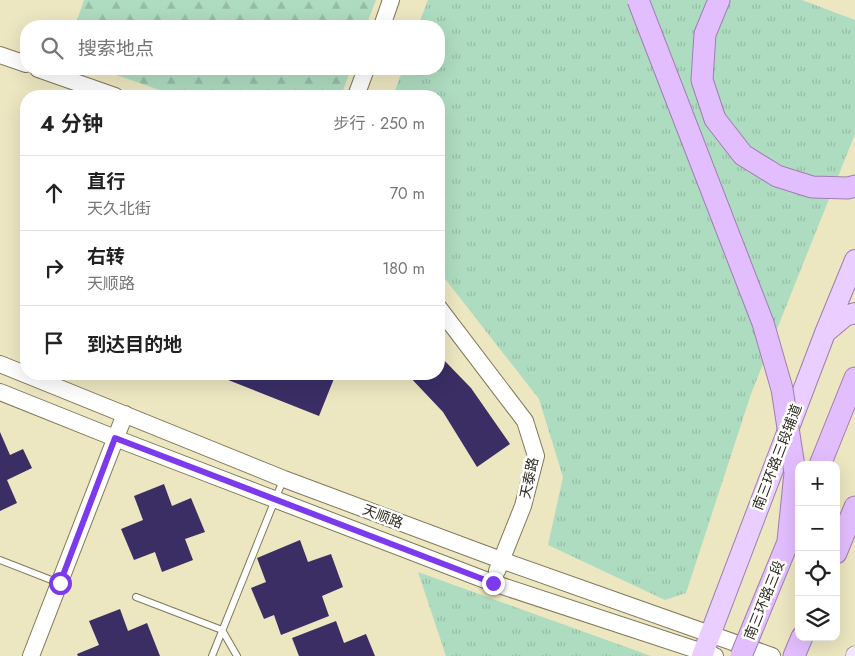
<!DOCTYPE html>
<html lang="zh">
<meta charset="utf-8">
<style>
body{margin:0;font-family:Jost,"Noto Sans SC",sans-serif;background:#f6f6f6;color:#222}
.controls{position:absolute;right:15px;bottom:15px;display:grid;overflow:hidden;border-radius:10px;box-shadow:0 5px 20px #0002}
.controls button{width:45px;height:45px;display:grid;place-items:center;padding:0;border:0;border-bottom:1px solid #e0e0e0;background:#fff;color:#222;font:25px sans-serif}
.stop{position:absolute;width:15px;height:15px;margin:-11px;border:4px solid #7c3aed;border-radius:50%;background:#fff}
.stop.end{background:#7c3aed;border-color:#fff;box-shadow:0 1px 5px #0008}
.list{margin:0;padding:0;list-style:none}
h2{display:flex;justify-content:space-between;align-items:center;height:65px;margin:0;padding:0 20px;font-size:21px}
h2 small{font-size:16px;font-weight:400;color:#767676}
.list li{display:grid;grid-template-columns:32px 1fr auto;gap:15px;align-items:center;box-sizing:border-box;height:75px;padding:0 20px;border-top:1px solid #e0e0e0}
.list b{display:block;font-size:19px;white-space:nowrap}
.list p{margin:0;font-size:16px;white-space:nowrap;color:#767676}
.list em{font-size:16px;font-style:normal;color:#767676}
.icon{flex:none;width:28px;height:28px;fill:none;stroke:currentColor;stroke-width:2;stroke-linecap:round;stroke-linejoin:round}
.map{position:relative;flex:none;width:855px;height:656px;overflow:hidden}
.search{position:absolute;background:#fff;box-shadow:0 5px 20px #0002;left:20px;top:20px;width:425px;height:55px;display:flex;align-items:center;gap:12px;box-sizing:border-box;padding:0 18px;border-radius:20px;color:#767676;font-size:19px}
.panel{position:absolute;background:#fff;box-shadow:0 5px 20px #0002;left:20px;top:90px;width:425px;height:290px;border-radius:20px}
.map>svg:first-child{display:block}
</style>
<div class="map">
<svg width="855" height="656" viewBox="0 0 855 656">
<defs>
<pattern id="forest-firs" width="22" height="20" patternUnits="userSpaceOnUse" patternTransform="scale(1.25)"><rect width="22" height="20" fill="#aedcc0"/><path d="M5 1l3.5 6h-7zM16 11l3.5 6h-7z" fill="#96bda4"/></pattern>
<pattern id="park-tufts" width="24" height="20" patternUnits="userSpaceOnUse" patternTransform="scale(1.25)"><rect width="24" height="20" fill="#aedcc0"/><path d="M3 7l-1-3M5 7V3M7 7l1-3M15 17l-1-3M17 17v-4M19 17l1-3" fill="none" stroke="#96bda4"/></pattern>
</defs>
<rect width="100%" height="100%" fill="#ece6c1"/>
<path fill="url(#forest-firs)" d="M84,0H376L366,26H75Z
M99,69H351L341,96H177Z"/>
<path fill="url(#park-tufts)" d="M428,0H802L855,20V134L751,394L686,593L665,600L548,545L563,477L539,399L439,271V96H393L403,69H439V26H418Z
M418,572L651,656H446Z"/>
<path fill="#3a2e65" d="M439,355L471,388L510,444L477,467L443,412L407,374H439Z
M213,374H330L335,376L319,416Z
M0,432L10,455L23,449L32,468L7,480L17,503L0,511Z
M164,484L172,506L191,498L205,532L185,539L193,560L162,572L155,552L134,560L121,529L143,520L134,496Z
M300,540L308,562L331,554L343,587L322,596L329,616L281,635L274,615L264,619L251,588L266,582L257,558Z
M120,609L128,631L147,623L160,656H78L77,654L99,645L89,621Z
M336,621L344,643L366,634L375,656H299L292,638Z"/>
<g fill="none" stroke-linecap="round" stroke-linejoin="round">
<defs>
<path id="service" d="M0,560L59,583
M136,597L222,630L237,656
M212,656L283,480"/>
<path id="tertiary" d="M382,26L391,0
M0,55L26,64
M38,69L115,96
M356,96L366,69
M439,308L525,421L536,456L523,506L497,571
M0,364L284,479L501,560L772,656
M0,392L115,438L493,583L715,656
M31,656L125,414"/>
<path id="secondary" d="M855,656V655"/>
<path id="primary" d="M826,332L845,316L855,313
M702,656L825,333L855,260"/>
<path id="trunk" d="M719,0L705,34L702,80L715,119L743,155L777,176L812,187L848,188L855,186
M820,465L855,378
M836,553L855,507
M794,656L802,637"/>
</defs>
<use href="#service" stroke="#7f7958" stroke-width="8"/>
<use href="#tertiary" stroke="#7f7958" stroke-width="18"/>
<use href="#secondary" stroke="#7f7958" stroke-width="19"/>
<use href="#primary" stroke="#9e7fb0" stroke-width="22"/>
<use href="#trunk" stroke="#9e7fb0" stroke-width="23"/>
<use href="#service" stroke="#fff" stroke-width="6"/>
<use href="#tertiary" stroke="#fff" stroke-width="16"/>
<use href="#secondary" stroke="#f4e6ff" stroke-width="18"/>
<use href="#primary" stroke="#eaceff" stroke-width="20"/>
<use href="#trunk" stroke="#e3beff" stroke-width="21"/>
<defs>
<path id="trunk-bridge" d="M638,0L763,323L782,389L795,473L788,541
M741,656L793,530"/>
</defs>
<use href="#trunk-bridge" stroke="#9e7fb0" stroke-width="23" stroke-linecap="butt"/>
<use href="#trunk-bridge" stroke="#e3beff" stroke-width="21"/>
</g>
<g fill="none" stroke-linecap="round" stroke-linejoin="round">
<path stroke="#7c3aed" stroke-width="6" d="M60,583L115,438L493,583"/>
</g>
<g text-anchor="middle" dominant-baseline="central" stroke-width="5" stroke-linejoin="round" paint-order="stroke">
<g font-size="14" fill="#2c2a1c" stroke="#fff">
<text transform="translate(777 457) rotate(-69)">南三环路三段辅道</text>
<text transform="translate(529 478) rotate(-78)">天泰路</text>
<text transform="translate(383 516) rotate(21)">天顺路</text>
<text transform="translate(764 600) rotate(-68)">南三环路三段</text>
</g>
</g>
</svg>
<div class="controls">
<button>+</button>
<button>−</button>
<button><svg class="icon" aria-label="locate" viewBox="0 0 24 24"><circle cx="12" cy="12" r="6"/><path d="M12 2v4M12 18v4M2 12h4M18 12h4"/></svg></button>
<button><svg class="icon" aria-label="layers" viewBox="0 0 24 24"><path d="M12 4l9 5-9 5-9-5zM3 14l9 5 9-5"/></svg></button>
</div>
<div class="stop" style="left:60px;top:583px"></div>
<div class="stop end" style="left:493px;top:583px"></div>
<div class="search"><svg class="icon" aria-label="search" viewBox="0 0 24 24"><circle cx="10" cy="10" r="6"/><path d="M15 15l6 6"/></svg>搜索地点</div>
<section class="panel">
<h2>4 分钟<small>步行 · 250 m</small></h2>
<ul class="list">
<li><svg class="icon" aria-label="ahead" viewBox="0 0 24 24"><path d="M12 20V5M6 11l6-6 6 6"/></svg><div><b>直行</b><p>天久北街</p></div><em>70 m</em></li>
<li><svg class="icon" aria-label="right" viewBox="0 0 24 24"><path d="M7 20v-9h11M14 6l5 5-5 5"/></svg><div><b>右转</b><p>天顺路</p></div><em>180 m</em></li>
<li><svg class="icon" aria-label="arrive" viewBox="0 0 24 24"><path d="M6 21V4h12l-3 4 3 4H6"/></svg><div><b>到达目的地</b></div></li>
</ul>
</section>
</div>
